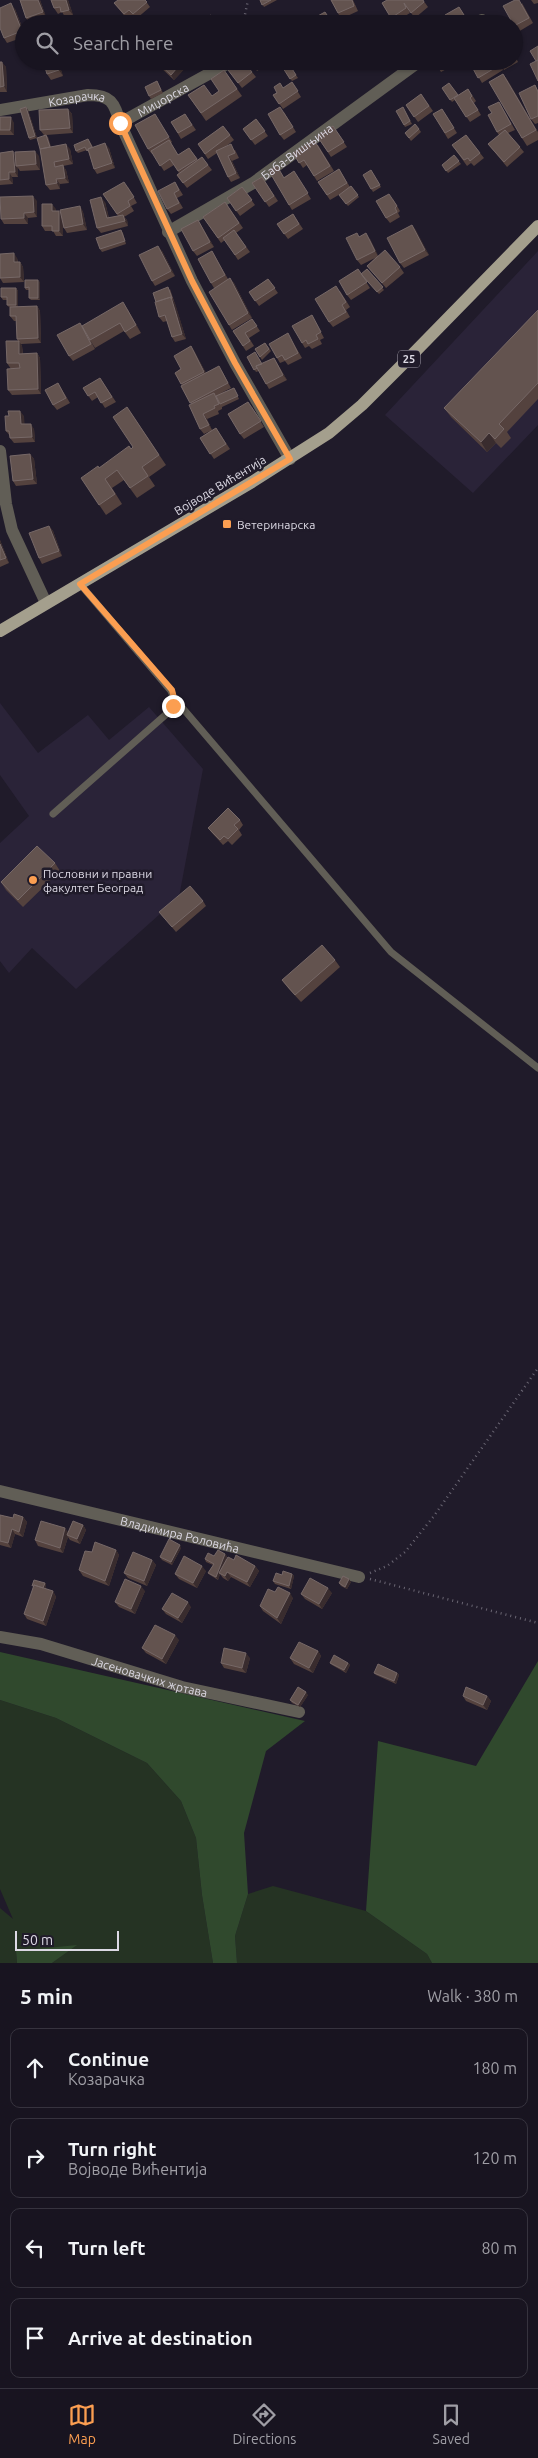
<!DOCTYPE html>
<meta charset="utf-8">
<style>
body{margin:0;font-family:Ubuntu,sans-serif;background:#211d29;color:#f1f3f6}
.scale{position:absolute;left:15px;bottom:12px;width:104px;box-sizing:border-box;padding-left:5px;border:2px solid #dcd9e4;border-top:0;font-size:14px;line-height:18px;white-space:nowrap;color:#dcd9e4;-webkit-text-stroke:4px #201b2a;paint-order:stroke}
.stop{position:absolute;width:15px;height:15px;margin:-11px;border:4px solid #fb9e51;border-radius:50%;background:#fff}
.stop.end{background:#fb9e51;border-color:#fff;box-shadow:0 1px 5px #0008}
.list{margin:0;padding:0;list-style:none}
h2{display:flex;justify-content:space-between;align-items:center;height:65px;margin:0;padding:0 20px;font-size:21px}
h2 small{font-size:16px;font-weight:400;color:#9f9ea5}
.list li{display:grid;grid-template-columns:32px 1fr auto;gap:15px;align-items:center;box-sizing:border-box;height:80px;margin:0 10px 10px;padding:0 10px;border:1px solid #36333e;border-radius:10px}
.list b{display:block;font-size:19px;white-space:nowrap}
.list p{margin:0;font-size:16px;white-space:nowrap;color:#9f9ea5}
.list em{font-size:16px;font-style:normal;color:#9f9ea5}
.icon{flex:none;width:28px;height:28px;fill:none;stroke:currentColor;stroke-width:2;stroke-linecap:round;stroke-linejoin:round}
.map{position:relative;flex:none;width:538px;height:1963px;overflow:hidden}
.search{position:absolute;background:#181420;box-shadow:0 1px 4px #0004;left:15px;right:15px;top:15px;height:55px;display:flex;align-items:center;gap:12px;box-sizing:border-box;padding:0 18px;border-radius:28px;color:#9f9ea5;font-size:19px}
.sheet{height:425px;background:#181420}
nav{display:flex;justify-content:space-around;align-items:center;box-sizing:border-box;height:70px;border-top:1px solid #36333e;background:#181420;font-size:14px;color:#9f9ea5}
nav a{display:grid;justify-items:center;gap:2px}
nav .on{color:#fb9e51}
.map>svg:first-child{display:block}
</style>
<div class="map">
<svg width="538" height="1963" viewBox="0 0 538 1963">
<rect width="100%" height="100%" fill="#201b2a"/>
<path fill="#2a2338" d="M538,251V425L473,493L385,415Z
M0,703L38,753L88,715L109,740L149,707L203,769L179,897L76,989L32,948L9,973L0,961V843L29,816L0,775Z"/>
<path fill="#253323" d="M0,1700L56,1718L147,1763L181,1801L196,1838L202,1895L213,1963H52L75,1946L16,1952L17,1963H0V1908L13,1919L0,1889Z
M273,1886L366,1911L427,1954L432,1963H237L235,1936L248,1894Z"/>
<path fill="#30492d" d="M0,1652L305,1721L266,1751L244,1833L248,1894L235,1936L237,1963H213L202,1895L196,1838L181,1801L147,1763L56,1718L0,1700Z
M538,1661V1963H432L427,1954L366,1911L378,1741L476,1766Z
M77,1945L52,1963H17L16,1951Z"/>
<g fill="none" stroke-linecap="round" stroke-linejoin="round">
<path stroke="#6a6673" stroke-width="2.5" stroke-dasharray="1 4" stroke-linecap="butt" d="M243,24L248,0
M370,1573L387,1566L405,1552L434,1516L538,1368
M370,1579L538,1623"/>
<path stroke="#615e56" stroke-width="7" d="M174,698L391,952L538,1068
M53,814L171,710L175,702L171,691L80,584"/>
<g stroke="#615e56" stroke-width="12">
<path d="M298,24L302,22"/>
<path d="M479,24L482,20"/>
<path id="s1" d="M0,110L88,95C111,95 114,102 120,123L192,281L235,363L290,459"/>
<path id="s2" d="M120,123L232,61"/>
<path id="s3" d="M168,232L253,183L420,61"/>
<path d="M0,451L6,504L12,530L46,603"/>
<path id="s4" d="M0,1491L359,1577"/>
<path id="s5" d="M0,1637L41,1644L182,1687L299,1712"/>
</g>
<path stroke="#a49f8d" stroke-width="12" d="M0,631L252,482L329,433L362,405L406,361L538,226"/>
</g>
<path fill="#54423e" d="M20,0H40L46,17L29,23L26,18Z
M51,0H68L73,15L65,17L62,12L58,14L54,8Z
M145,0L150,7L136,19L132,15L127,19L114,3Z
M260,0H277L264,7Z
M331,0H353L358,11L341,19L338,13Z
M423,0L428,7L415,18L408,9L410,13L394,23L382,3Z
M531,0H538V3L534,4Z
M522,3L533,23L518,32L514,27Z
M459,7L466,18L459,22L460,24H450Z
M15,9L24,32V37L7,43L4,38Z
M325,12L332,23L317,24Z
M514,54L518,62L504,70L499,61H514Z
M43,61H58L63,76L51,80L47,74Z
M65,61H78L79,66L69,69Z
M156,61L188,65L174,80L158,65Z
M189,61H198L192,66Z
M250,61H267L268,64L257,71Z
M434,61H461L441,72Z
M469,61H498L503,70L482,83Z
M0,62L6,67L7,92H0Z
M289,64L298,78L292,81L283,68Z
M224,70L242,96L206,121L188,95L212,96L219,91Z
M228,70L252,72L256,77L242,88Z
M503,74L508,81L538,132V140L527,146L522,138Z
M157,81L163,93L151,99L149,96Z
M292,82L301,97L283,109L273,95Z
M449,83L458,95L468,89L476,101L474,103L481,115L470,122L455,100L452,102L442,88Z
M535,85L538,90V123L535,124L531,119Z
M421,94L433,111L418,122L406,105Z
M499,102L502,107L515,130L508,133L524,152L507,167L488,144L499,135L497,132L492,113Z
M26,107L28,110L37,138L30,140L29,138Z
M403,107L412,124L405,127L404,125Z
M68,109L72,114L73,133L46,135L48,137L51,147L70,149L73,164L63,166L66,170L69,183L60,184V189L50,190L46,185L40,149L44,135L40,130Z
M442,109L457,133L448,139L433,114Z
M284,112L296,132L284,140L280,135Z
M155,114L172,142L171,143L178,155L189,148L198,160L202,157L212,170L187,188L177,175L179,173L174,165L164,171L153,154H152L148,149Z
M185,114L196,130L181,139L171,122Z
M0,117L14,123V135H0Z
M256,119L268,136L255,145L243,129Z
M223,126L234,140L224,148L235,150L239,158L232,161L240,178L231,182L228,177L217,153L208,159L198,144Z
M333,126L347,147L331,157L317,136Z
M419,129L421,132L411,141L405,133Z
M466,135L484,158L474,166L471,163L467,166L452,145Z
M88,139L93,147L109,148L115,168L97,174L94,169L89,153L87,150L78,153L76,151Z
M318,145L334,171L317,181L307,165L303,168L293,153Z
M13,151L15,155L39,156L40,170L20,171L18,168V177H12L13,184L0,185V153Z
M454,155L461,164L448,173L442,165Z
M339,169L350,187L351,186L359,197L348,206L339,195L342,193L330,200L318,182Z
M371,170L381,187L373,192L363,175Z
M294,171L311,199L292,210L289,205L284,177Z
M262,177L278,201L269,207L252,183Z
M175,182L183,195L177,198L183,208L171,214L167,209Z
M128,187L137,203L131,206L134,211L124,217L127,220L128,226L101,233L97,228L105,202L109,218L118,216L103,194Z
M242,187L255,205L240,216L227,198Z
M393,199L400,211L398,213L400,217L390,223L386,218Z
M37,201V217L28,218V224H4L1,219Z
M225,202L243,228L236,233L250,252L238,260L225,240L221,243L203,217Z
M80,206L83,212L87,230L67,233L64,228L63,224V236H56L53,231H45L42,226L56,209V211L61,214Z
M293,214L303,229L288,239L277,224Z
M198,220L214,247L197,256L193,251Z
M412,225L429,255L404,268L400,263Z
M121,230L123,233L126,244L102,252L100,249Z
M360,236L370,239L378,256L400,267L404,273L386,288L367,266L375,258L361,265L357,260Z
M162,251L175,276L155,286L152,281Z
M212,251L228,279L234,283L252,318L232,330L229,325L214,288L211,283Z
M0,254L17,258L18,262H20L23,267L24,282L3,283L0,278Z
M367,269L384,290L379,294L363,277L370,288L351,300L347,295L362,274Z
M268,279L278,293L259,306L249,292Z
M40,282V300H31L29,298V290H26L25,288Z
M16,288L18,291V307L37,306L40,311L41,343L21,344L22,346L23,354L37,353L40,358L41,394L12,395L8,390L11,369L7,363L18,341L17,339L16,321H14L10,316V307H9L7,305V300H3L1,297Z
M170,289L174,301L186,339L175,342L172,337L167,321L163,322L159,317L156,302Z
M340,291L350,307L346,310L350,317L333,327L329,322Z
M128,310L141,333L130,339L124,331L95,348L90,340L95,349L73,361L69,356L82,326Z
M538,310V399L507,432L511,438L501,448L496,443L487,452L451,417L444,408Z
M312,315L324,338L320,340L322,344L312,349L309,346L305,348L302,343Z
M252,319L260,331L249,338L254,346L246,351L233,331Z
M291,339L302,358L288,365L285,361L280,363L277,358Z
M265,343L271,351L262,360L255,349Z
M191,346L206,373L222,371L231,388L221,393L234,388L239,399L222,407V409L218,411L219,414L207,419L212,430L216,428L230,449L214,459L200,438L210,431L204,434L200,429L191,404L181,386L182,385L175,373L181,369Z
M247,357L262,364L274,358L287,380L269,389L259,371L256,372Z
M100,378L116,402L105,408L98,397L92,401L83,388Z
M58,383L70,403L57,410L53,405Z
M127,407L166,465L149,477L155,486L137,498L124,480L112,488L122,504L106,515L81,478L99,468L133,447Z
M252,407L264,427L244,439L240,434Z
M24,416V424L34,429L35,442L14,443L10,438V436L6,431Z
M30,454L34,459L37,484L16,486L13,481Z
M49,526L53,531L62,556L42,564L39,558Z
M0,540L9,563L0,567Z
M240,820L243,825L239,830L242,835L232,845L228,841L223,845L212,833L208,828Z
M55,863L60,871L23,907L6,890L1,882Z
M203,901L206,906L176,932L159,912Z
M335,960L340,967L301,1002L288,988L282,980Z
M0,1515L13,1518L23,1517L27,1522L23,1537L15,1534L11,1548L0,1545Z
M83,1525L86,1530L80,1544L70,1540L68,1537L63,1553L38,1546L35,1540L68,1532Z
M181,1548L172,1565L162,1560L160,1557Z
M116,1550L119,1555L109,1586L83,1576L79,1570L92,1552Z
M214,1556H227L225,1563L234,1560L255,1566L259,1571L250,1587L231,1577L228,1581L223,1578L220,1574L218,1580L210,1575L208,1573L213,1565L206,1562L205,1559Z
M152,1560L156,1565L147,1586L128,1578L124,1573Z
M206,1571L197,1588L179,1579L175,1574Z
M292,1574L294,1576L291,1589L275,1584L273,1581L282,1575Z
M351,1582L347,1589L341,1586L339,1583Z
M45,1583L46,1585L45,1589L53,1591L56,1597L46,1626L27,1619L24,1614Z
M145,1591L135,1614L119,1607L115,1602Z
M275,1592L293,1598L281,1624L263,1611L260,1606Z
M332,1593L322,1609L305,1599L301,1594Z
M191,1607L182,1623L166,1614L162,1609Z
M179,1640L166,1664L146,1653L142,1648Z
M318,1651L321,1656L313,1673L294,1664L290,1658Z
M250,1658L246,1673L224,1668L221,1663Z
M330,1663H348L350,1665L346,1673L332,1665Z
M374,1673H397L399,1675L396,1684L376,1675Z
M308,1695L300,1707L292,1703L290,1700Z
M463,1696H487L491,1701L487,1710L466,1701Z"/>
<path fill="#392c2e" d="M38,0H40L46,17L43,12Z
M66,0H68L73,15L69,10Z
M11,3L15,9L24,32V34L22,31Z
M56,61H58L63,76L59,70Z
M183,61H186L188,65L174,80L171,75Z
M2,62L6,67L7,92L4,86Z
M503,74L508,81L538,133L536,130Z
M26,107L28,110L37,138L35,136Z
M68,109L72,114L73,133L70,128Z
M11,117L14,123V135L10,130Z
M105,143L109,148L115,168L112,163Z
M66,144L70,149L73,164L69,159Z
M13,151L16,157V166L18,168V177L15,172Z
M35,151L39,156L40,170L36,164Z
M228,156L232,161L240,178L236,173Z
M63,165L66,170L69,183L65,178Z
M9,172L12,177L13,184L9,179Z
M56,179L60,184V189L57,183Z
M33,196L37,201V217L34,212Z
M101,197L105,202L110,224L107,218Z
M52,204L56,209V216L52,211Z
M80,206L83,212L87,230L83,224Z
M59,211L63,216V236L59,231Z
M24,213L28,218V224L24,218Z
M123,215L127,220L128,226L125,221Z
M198,220L201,225L214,247L210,242Z
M412,225L416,230L429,255L425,250Z
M366,233L370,239L379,257L375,251Z
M158,246L162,251L175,276L171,271Z
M14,253L17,258L18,267L14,262Z
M20,262L23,267L24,282L20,277Z
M230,278L234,283L252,318L248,313Z
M38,280L40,282V300L38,298Z
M16,288L18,291V307L16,305Z
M171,297L175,303L186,339L182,334Z
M123,302L128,310L141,333L136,325Z
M37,306L40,311L41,343L38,338Z
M19,341L22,346L23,359L19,354Z
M191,346L195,352L208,377L204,372Z
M37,353L40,358L41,394L38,389Z
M274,358L277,363L287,380L283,375Z
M20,411L24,416L25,429L21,424Z
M203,414L207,419L212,430L209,425Z
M31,424L34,429L35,442L32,437Z
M489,433L496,443L487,452L481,442Z
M30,454L34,459L37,484L33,479Z
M49,526L53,531L62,556L59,551Z
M0,540L9,563L6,558L0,544Z
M23,1517L27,1522L23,1537L19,1532Z
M83,1525L86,1530L80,1544L77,1539Z
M65,1528L69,1533L67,1535L68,1537L63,1553L60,1548Z
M12,1529L15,1534L11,1548L8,1543Z
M180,1545L181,1548L172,1565L171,1562Z
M116,1550L119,1555L109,1586L105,1581Z
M225,1554L227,1556L218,1580L216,1577Z
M152,1560L156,1565L147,1586L144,1581Z
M202,1566L206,1571L197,1588L193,1583Z
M255,1566L259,1571L250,1587L247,1582Z
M227,1572L231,1577L228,1581L225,1576Z
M292,1574L294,1576L291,1589L289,1586Z
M349,1579L351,1582L347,1589L345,1587Z
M45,1583L46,1585L45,1591L43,1589Z
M141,1586L145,1591L135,1614L131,1609Z
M328,1588L332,1593L322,1609L319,1604Z
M53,1591L56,1597L46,1626L43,1621Z
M290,1593L293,1598L281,1624L277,1618Z
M188,1602L191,1607L182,1623L178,1618Z
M175,1635L179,1640L166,1664L162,1659Z
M318,1651L321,1656L313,1673L309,1668Z
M246,1653L250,1658L246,1673L242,1668Z
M348,1663L350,1665L346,1673L344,1670Z
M397,1673L399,1675L396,1684L394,1681Z
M306,1692L308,1695L300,1707L298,1705Z
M487,1696L491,1701L487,1710L483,1705Z"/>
<path fill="#63534f" stroke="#766867" d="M20,0H38L43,12L26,18Z
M51,0H66L69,10L61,12L60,7L54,8Z
M118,0H145L147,2L133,14L129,10L124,14L114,3Z
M260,0H271L262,5Z
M331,0H352L354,6L338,13Z
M387,0H423L424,2L411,13L404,3L406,8L391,18L382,3Z
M515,0H519L529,18L514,26V24H513L503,6Z
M11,3L22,31L4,38L0,28V8Z
M459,7L464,15L457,19L459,23V24H450L445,15Z
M325,12L331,21L325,24H317L314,18Z
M211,15L215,24H194Z
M104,16L107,24H84Z
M493,17L497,24H481Z
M538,46V60L536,61L530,51Z
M538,60V81L530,64Z
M43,61H56L59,70L47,74Z
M65,61H75L66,64Z
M156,61H183L171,75Z
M239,61H243L252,72L238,83L228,70Z
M250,61H261L253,66Z
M434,61H448L437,67Z
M473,61H497L500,65L478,78L470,63Z
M499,61H506L500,64Z
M0,62H2L4,86L0,87Z
M289,64L296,75L290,79L283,68Z
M224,70L237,89L201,113L188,95L204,85L212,96L219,91L211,79Z
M503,74L536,130L522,138L489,82Z
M157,81L161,90L149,96L145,87Z
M292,82L298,91L279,104L273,95L277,93L274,87L280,83L283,88Z
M449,83L458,95L450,100L442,88Z
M535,85L538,92V116L531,119L519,93Z
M468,89L472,96L470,98L478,110L466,117L454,98Z
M421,94L429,106L414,117L406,105Z
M499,102L511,124L497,132L488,115L492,113L488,107Z
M26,107L35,136L29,138L20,109Z
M280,107L293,127L280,135L268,114Z
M403,107L410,121L404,125L396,111Z
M68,109L70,128L40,130L39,110Z
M442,109L454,128L445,133L433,114Z
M155,114L169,137L148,149L135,125Z
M185,114L192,125L178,133L171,122Z
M0,117H11L10,130H0Z
M256,119L265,131L251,140L243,129Z
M415,124L419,129L409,138L405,133Z
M223,126L230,135L205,154L198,144Z
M333,126L344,142L328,152L317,136Z
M505,130L520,147L504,162L488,144Z
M46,135L50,147L40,149L37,138Z
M466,135L480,153L470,161L468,158L464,160L452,145Z
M88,139L92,147L88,149V150L87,151L85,147L76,151L74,145Z
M169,140L178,155L189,148L197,159L178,171L170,159L160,166L151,151Z
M314,140L330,166L314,176L304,160L299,163L293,153Z
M105,143L112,163L94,169L88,149Z
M66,144L69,159L54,162L55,167L63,165L65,178L56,179L57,183L46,185L40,149Z
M231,144L235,153L228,156L236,173L228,177L216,151Z
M13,151L15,172H9V179L0,180V153Z
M35,151L36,164L16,166L15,152Z
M454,155L459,161L446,171L442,165Z
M202,157L208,165L183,183L177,175Z
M277,166L284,178L294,171L308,193L289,205L269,171Z
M339,169L347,183L327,195L318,182Z
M371,170L380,185L371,189L363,175Z
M262,177L274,196L265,202L252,183Z
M124,182L134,197L128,201L130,206L117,214L103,194Z
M175,182L179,190L174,193L179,203L167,209L158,191Z
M351,186L358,195L346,204L339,195Z
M242,187L252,200L236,211L227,198Z
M389,194L397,206L395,208L397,212L386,218L376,201Z
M33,196L34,212L24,213V218L1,219L0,197Z
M101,197L107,218L123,215L125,221L97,228L90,200Z
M225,202L239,223L218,238L203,217Z
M42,204H52V211H59V231H52V226H42Z
M80,206L83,224L64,228L60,210Z
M293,214L299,224L284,234L277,224Z
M198,220L210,242L193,251L181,229Z
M412,225L425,250L400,263L387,238Z
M121,230L125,241L100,249L96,238Z
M234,230L246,247L235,255L223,238Z
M357,233L359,237L366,233L375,251L357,260L346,238Z
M158,246L171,271L152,281L139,255Z
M385,250L400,267L382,283L367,266Z
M212,251L225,275L211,283L198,259Z
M14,253V262H20V277L0,278V254Z
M358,269L367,282L347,295L339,281Z
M367,269L383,287L377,292L361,274Z
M230,278L248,313L229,325L209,292Z
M268,279L275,288L255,301L249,292Z
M25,280H38V298H29V287L25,288Z
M336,286L346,302L342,305L346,312L329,322L315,299Z
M168,287L172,298L171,299V297L156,302L153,293Z
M1,288H16V305H7V297H1Z
M171,297L182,334L172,337L165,315L159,317L155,302Z
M123,302L136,325L125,332L120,323L90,340L82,326Z
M37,306L38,338L17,339L16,316H10V307Z
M538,310V383L499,424L504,429L495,439L489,433L481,442L444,408Z
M312,315L321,332L316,335L318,339L308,344L306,340L302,343L292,326Z
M252,319L257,326L245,333L250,341L243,346L233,331Z
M80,323L91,344L69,356L57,335Z
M288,333L298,353L285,360L282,355L277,358L269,344Z
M6,341H19V354L37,353L38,389L8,390L7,369L20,368L19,363H7Z
M265,343L269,349L260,357L255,349Z
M191,346L204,372L181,384L175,373L181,369L174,356Z
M255,352L262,364L256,366L257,368L254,370L247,357Z
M274,358L283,375L266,384L256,366Z
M219,366L228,383L190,403L181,386Z
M100,378L112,397L101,403L95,392L88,396L83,388Z
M58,383L66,398L53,405L45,390Z
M234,388L238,396L220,404L216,396Z
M214,393L219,404L214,406L215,408L203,414L209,425L200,429L189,405Z
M248,402L261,421L240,434L228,414Z
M127,407L159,455L142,467L148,476L130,488L117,470L105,479L115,494L99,505L81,478L98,466L99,468L129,446L131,449L133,447L113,417Z
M8,411H20L21,424H31L32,437L10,438L9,431H6L5,416H9Z
M216,428L226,444L210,454L200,438Z
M30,454L33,479L13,481L10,456Z
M49,526L59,551L39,558L29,533Z
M0,544L6,558L0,560Z
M228,808L240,820L234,825L238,829L228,839L224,836L220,840L208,828Z
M37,846L55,863L18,900L1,882Z
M190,886L203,901L172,927L159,912Z
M322,945L335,960L295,995L282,980Z
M14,1514L23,1517L19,1532L12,1529L8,1543L0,1541V1515L13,1518Z
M41,1521L65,1528L60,1548L35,1540Z
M73,1521L83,1525L77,1539L67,1535Z
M169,1539L180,1545L171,1562L160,1557Z
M95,1542L116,1550L105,1581L79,1570L85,1551L92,1552Z
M218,1550L225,1554L216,1577L208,1573L214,1564L205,1559L208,1553L214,1556Z
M133,1552L152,1560L144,1581L124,1573Z
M236,1555L255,1566L247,1582L227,1572L225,1576L219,1573L228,1557L234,1560Z
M184,1556L202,1566L193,1583L175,1574Z
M283,1571L292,1574L289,1586L273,1581L276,1573L282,1575Z
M343,1576L349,1579L345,1587L339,1583Z
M310,1578L328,1588L319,1604L301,1594Z
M125,1579L141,1586L131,1609L115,1602Z
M34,1580L45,1583L43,1588L34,1585L32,1586Z
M34,1585L53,1591L43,1621L24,1614Z
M278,1587L290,1593L277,1618L260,1606L268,1589L275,1592Z
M172,1593L188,1602L178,1618L162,1609Z
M155,1625L175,1635L162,1659L142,1648Z
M299,1642L318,1651L309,1668L290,1658Z
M224,1648L246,1653L242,1668L221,1663Z
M334,1655L348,1663L344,1670L330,1663Z
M378,1664L397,1673L394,1681L374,1673Z
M298,1687L306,1692L298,1705L290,1700Z
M466,1687L487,1696L483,1705L463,1696Z"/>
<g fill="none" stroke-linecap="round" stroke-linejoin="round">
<path stroke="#fb9e51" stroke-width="6" d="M120,123L192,281L235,363L290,459L80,584L172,690L174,698L173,706"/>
</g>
<g fill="#fb9e51" stroke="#201b2a" stroke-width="2">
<rect x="222" y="519" width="10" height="10" rx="2.5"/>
<circle cx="33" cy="880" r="5"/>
</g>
<g text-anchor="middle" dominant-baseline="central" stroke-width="5" stroke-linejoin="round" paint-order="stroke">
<rect fill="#201b2a" stroke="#a4a0ac" stroke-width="1" x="398" y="350.5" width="22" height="17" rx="4"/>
<g font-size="11" font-weight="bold" fill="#dcd9e4">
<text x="409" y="359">25</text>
</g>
<g font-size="12" fill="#dcd9e4" stroke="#201b2a">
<text stroke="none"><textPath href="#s2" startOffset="49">Миџорска</textPath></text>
<text stroke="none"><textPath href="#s1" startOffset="78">Козарачка</textPath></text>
<text stroke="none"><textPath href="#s3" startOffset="152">Баба-Вишњина</textPath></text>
<text transform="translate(220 485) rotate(-31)">Војводе Вићентија</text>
<text stroke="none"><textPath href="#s4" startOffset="185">Владимира Роловића</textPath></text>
<text stroke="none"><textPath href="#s5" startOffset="155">Јасеновачких жртава</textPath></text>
</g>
<g font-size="12" fill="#dcd9e4" stroke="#201b2a" text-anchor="start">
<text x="237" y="524">Ветеринарска</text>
<text x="43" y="873">Пословни и правни<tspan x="43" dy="14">факултет Београд</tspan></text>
</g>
</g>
</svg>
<div class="scale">50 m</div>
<div class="stop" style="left:120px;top:123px"></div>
<div class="stop end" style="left:173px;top:706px"></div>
<div class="search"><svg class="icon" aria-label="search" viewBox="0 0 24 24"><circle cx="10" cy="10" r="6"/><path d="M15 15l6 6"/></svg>Search here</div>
</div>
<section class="sheet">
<h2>5 min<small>Walk · 380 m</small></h2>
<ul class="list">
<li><svg class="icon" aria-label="ahead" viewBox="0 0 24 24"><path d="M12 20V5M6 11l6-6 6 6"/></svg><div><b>Continue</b><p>Козарачка</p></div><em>180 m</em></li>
<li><svg class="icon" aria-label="right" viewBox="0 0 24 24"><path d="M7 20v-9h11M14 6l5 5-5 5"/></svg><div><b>Turn right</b><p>Војводе Вићентија</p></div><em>120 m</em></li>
<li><svg class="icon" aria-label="left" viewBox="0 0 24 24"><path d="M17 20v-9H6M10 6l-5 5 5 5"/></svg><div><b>Turn left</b></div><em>80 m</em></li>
<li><svg class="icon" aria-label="arrive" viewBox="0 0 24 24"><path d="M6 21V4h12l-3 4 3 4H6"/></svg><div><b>Arrive at destination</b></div></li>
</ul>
</section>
<nav>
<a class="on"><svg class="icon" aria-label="map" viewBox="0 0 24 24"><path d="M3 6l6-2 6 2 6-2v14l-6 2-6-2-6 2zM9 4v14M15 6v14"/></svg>Map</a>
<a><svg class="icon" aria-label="directions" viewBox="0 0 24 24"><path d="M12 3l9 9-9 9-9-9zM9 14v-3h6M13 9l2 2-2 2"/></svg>Directions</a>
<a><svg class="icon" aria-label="saved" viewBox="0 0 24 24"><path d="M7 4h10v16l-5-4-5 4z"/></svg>Saved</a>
</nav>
